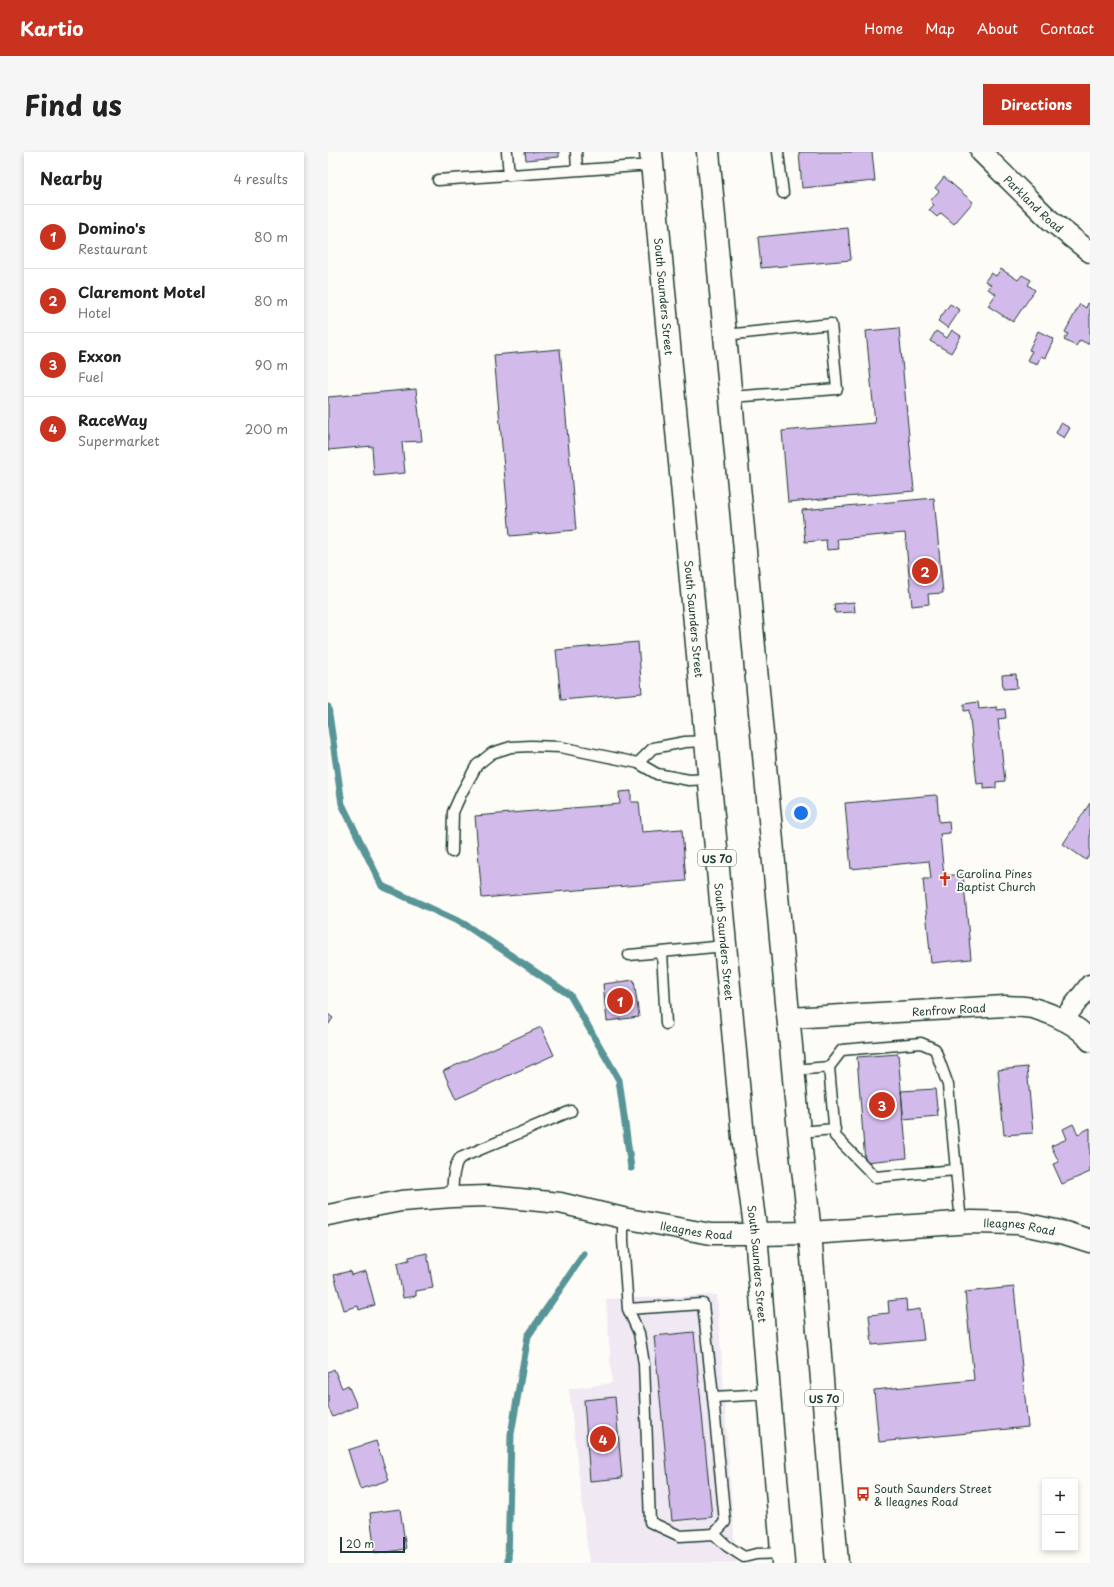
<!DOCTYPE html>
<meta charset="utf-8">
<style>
body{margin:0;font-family:"Playpen Sans",sans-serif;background:#f6f6f6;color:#222}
.controls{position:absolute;right:12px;bottom:12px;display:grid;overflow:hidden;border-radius:0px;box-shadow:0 2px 6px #0003}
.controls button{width:36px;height:36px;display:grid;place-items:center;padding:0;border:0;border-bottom:1px solid #e0e0e0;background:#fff;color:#222;font:20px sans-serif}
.scale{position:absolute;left:12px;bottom:10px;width:65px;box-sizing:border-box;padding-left:4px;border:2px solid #1f3d34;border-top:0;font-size:11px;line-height:14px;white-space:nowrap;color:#1f3d34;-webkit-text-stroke:3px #fdfcf7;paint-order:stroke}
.you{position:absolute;left:473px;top:661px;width:14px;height:14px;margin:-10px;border:3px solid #fff;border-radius:50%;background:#1a73e8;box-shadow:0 0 0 6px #1a73e833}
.badge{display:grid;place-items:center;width:26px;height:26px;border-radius:50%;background:#c8321e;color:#fff;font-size:13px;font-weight:700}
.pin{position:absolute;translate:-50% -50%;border:2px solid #fff;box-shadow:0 1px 4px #0006}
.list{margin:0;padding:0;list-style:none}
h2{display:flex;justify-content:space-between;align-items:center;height:52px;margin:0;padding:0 16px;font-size:17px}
h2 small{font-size:13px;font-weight:400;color:#767676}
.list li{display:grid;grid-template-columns:26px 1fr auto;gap:12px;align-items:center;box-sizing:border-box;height:64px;padding:0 16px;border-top:1px solid #e0e0e0}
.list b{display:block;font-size:15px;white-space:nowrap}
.list p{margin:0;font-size:13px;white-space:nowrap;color:#767676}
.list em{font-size:13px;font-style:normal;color:#767676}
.map{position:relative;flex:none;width:762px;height:1411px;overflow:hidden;border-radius:0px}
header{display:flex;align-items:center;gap:24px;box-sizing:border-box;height:56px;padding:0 20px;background:#c8321e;color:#fff}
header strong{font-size:19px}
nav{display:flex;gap:22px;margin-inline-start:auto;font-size:14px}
.intro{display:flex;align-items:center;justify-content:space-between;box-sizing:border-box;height:96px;padding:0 24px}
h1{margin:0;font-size:28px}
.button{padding:10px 18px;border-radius:0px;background:#c8321e;color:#fff;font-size:14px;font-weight:700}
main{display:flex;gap:24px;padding:0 24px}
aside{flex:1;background:#fff;border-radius:0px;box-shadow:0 2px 6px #0003}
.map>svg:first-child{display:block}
</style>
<header>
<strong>Kartio</strong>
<nav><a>Home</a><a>Map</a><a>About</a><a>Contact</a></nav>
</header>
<div class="intro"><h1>Find us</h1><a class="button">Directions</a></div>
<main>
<aside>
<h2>Nearby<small>4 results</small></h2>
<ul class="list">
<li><span class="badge">1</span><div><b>Domino's</b><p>Restaurant</p></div><em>80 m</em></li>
<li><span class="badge">2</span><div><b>Claremont Motel</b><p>Hotel</p></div><em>80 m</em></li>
<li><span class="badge">3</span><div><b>Exxon</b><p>Fuel</p></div><em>90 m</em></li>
<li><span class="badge">4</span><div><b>RaceWay</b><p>Supermarket</p></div><em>200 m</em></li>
</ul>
</aside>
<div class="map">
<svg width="762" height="1411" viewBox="0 0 762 1411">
<rect width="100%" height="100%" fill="#fdfcf7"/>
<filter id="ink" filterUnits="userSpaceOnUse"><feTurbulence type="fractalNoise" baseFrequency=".025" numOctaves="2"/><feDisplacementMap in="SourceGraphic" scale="8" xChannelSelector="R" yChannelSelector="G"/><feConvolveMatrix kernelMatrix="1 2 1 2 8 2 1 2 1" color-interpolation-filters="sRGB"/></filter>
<g filter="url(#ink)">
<path fill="#f0e8f3" d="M389,1143L408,1411H261L241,1237L284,1231L278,1147Z"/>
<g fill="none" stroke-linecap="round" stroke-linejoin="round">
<path stroke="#589597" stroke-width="7" d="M0,555L14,652L54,734L136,772L242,843L291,928L303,1016
M180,1411L183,1282L200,1184L256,1102"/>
</g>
<path fill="#d2baea" stroke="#1f3d34" d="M197,0H231V5L198,8Z
M471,0H544L547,29L474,36Z
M616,25L645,50L626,72L613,61L609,65L601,58L606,53L602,49L611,39L607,36Z
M520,76L523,108L433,116L430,85Z
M673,117L690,128L694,123L703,128L700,133L707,138L685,170L660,154L668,142L660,137L663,133L657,129L663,121L668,124Z
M760,151L762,152V188L760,192L752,188L748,194L736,188L740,182L737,180L752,152L758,156Z
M622,152L632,158L620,176L610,169Z
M571,176L586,339L460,350L454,279L547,271L538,179Z
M624,178L633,184L623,201L602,189L608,179L619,186Z
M710,179L726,187L717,206L713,204L709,212L699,208L704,199L701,198Z
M232,197L248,378L182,384L166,203Z
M88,237L94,289L74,290L77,321L46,324L44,294L0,298V245Z
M733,271L742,276L736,286L728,281Z
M606,346L615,441L600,442L601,452L584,454L577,381L509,387L511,397L499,398L498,388L477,390L474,358Z
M526,450L527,460L507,461L506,452Z
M310,490L314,541L233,548L228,498Z
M688,522L689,536L675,537L674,523Z
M650,550L651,557L669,555V558L677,557L678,566L670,567L677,629L668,630V636L656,637V631L649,632L641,558L636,559V552Z
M303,639V650H311L314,680L354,677L358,729L154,746L147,664L292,652L291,640Z
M607,643L609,644L611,670L621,669L622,681L612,682L616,724L635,722L643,807L603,811L595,727H603L601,709L523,717L517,651Z
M762,651V703L758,708L735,692Z
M306,828L311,865L279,869L275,832Z
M0,862L5,866L0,873Z
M213,875L226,903L128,947L115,919Z
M570,902L579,1006L537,1010L529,905Z
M699,915L705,981L676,983L670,918Z
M607,937L610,964L575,967L573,939Z
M745,972L750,982L762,976V1020L734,1032L725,1012L731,1010L723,994L739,987L735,977Z
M99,1101L105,1136L88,1139V1144L75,1146L69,1111L81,1108V1105Z
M22,1119L23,1123L38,1119L47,1153L31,1158L30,1154L16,1158L6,1123Z
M686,1135L700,1275L551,1290L546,1238L646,1228L637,1140Z
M578,1147L579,1159L592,1157L596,1188L544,1193L541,1163L561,1161L560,1149Z
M366,1180L384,1365L344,1369L326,1184Z
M6,1217L14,1236L20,1233L29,1254L5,1265L0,1255V1220Z
M287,1245L294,1326L262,1329L256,1248Z
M48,1289L61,1328L32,1337L20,1298Z
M72,1357L78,1397L47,1402L42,1361Z"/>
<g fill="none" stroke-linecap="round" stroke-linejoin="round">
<defs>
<path id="service" d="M179,0L181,23
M248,0L249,18
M450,0L455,41
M110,28L324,13
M397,183L503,172L509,237L403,245
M310,611L325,596L357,590L378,589
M124,700L125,660L134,640L149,613L164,601L183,595L203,594L232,595L310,611L329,622L361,628L382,627
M334,800L338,872
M301,803L397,794
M501,915L507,984L547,1025L628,1018
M466,918L501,915L514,898L593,891L607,897L620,933L633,1071
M471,980L507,977
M124,1045C125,1032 124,1017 132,1006L243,959
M295,1066V1088L300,1157L311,1181L316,1212L322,1370L352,1384L386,1382L399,1394L416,1405L428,1402L455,1401
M300,1157L375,1152L385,1245L441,1242
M385,1245L397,1370L386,1382"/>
<g id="minor">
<path id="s1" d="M653,0L722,68L762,100"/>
<path id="s2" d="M461,866L677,854C687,855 698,854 708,857C725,862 752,874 762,889"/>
<path d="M735,868L762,833"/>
<path id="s3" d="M0,1063L73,1049L124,1045L161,1044L232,1051L295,1066L383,1082H428"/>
</g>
<g id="tertiary">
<path id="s4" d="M428,1082L482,1081L644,1070L690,1071L737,1081L762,1089"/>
</g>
<g id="trunk">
<path id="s5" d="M323,0L415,985L428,1082L455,1411"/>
<path d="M380,0L471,980L482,1081L509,1411"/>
</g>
</defs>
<use href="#service" stroke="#1f3d34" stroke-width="13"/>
<use href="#minor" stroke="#1f3d34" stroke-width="23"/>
<use href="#tertiary" stroke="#1f3d34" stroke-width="25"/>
<use href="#trunk" stroke="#1f3d34" stroke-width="25"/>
<use href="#service" stroke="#fdfcf7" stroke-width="10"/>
<use href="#minor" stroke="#fdfcf7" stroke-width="20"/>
<use href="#tertiary" stroke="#fdfcf7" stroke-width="22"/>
<use href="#trunk" stroke="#fdfcf7" stroke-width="22"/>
</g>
</g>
<defs>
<symbol id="church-bare" viewBox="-9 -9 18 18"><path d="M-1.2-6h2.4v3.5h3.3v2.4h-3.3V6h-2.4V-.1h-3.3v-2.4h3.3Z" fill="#c8321e" stroke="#fdfcf7" stroke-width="2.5" paint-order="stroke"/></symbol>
<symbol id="bus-bare" viewBox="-9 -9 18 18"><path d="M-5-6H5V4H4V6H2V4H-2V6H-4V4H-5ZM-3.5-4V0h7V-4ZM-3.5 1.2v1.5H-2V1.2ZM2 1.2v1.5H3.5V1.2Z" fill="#c8321e" stroke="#fdfcf7" stroke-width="2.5" paint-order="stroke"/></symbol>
</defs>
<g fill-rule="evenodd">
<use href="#church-bare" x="607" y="717" width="20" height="20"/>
<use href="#bus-bare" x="525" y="1332" width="20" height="20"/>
</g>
<g text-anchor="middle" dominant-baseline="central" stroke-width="4" stroke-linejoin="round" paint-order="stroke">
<g fill="#fdfcf7" stroke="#62766e" stroke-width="1">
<rect x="370" y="698" width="38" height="16" rx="3"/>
<rect x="477" y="1238" width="38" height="16" rx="3"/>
</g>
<g font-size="10" font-weight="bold" fill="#1f3d34">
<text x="389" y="706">US 70</text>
<text x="496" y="1246">US 70</text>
</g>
<g font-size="11" fill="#1f3d34" stroke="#fdfcf7">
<text stroke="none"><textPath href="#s1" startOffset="74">Parkland Road</textPath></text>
<text stroke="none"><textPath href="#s5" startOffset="145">South Saunders Street</textPath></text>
<text stroke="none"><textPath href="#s5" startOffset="469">South Saunders Street</textPath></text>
<text stroke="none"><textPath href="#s5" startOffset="793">South Saunders Street</textPath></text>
<text stroke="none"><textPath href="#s2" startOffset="160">Renfrow Road</textPath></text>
<text stroke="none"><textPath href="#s4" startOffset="264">Ileagnes Road</textPath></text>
<text stroke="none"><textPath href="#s3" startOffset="373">Ileagnes Road</textPath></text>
<text stroke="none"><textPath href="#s5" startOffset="1117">South Saunders Street</textPath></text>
</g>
<g font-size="11" fill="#1f3d34" stroke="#fdfcf7" text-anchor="start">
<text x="628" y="721">Carolina Pines<tspan x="628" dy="13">Baptist Church</tspan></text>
<text x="546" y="1336">South Saunders Street<tspan x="546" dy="13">&amp; Ileagnes Road</tspan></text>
</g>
</g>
</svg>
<div class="controls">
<button>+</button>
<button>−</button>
</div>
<div class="scale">20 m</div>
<div class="you"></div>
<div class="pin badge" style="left:292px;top:849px">1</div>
<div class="pin badge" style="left:597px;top:419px">2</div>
<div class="pin badge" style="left:554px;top:953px">3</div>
<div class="pin badge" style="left:275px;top:1287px">4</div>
</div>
</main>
